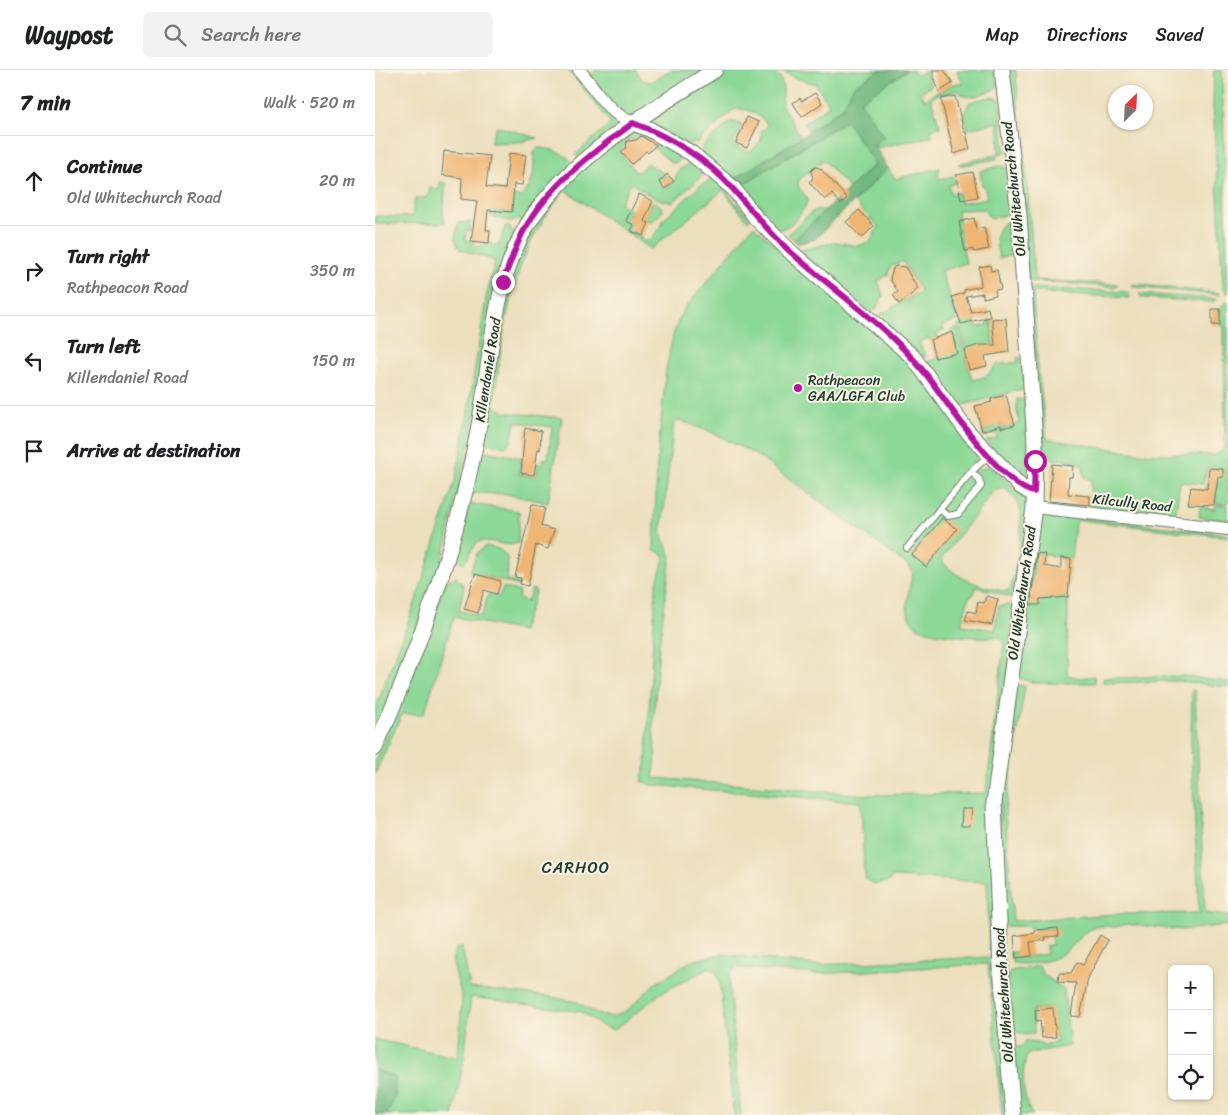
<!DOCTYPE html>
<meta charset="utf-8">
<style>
body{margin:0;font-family:Sriracha,sans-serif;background:#f2f2f2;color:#202124}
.controls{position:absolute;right:15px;bottom:15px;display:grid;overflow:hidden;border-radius:8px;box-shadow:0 1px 4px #0004}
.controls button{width:45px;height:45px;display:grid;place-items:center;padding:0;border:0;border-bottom:1px solid #e0e0e0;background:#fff;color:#202124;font:25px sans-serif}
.compass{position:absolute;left:733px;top:15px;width:45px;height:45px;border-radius:50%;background:#fff;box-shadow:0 1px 4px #0004;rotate:24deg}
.stop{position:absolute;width:15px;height:15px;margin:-11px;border:4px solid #b5179e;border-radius:50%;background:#fff}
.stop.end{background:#b5179e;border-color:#fff;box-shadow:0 1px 5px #0008}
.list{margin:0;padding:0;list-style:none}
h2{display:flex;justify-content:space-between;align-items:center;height:65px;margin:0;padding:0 20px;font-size:21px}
h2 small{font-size:16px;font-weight:400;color:#757577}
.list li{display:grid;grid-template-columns:32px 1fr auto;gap:15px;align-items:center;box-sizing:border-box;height:90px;padding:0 20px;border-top:1px solid #e0e0e0}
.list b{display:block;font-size:19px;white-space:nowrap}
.list p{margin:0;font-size:16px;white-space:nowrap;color:#757577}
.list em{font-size:16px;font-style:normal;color:#757577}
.icon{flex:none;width:28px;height:28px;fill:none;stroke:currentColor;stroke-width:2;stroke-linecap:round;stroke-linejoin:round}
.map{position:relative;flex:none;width:853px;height:1045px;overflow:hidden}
header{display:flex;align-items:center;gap:30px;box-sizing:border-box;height:70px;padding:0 25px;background:#fff;border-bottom:1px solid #e0e0e0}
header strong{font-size:24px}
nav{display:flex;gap:28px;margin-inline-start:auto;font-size:18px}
.search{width:350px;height:45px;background:#f2f2f2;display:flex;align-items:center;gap:12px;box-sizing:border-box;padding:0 18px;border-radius:8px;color:#757577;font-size:19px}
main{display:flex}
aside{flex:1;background:#fff}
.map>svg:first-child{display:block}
</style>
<header>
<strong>Waypost</strong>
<div class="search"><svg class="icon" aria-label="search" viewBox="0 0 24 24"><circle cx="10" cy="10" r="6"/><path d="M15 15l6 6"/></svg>Search here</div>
<nav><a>Map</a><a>Directions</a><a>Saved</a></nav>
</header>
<main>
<aside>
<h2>7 min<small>Walk · 520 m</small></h2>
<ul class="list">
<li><svg class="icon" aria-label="ahead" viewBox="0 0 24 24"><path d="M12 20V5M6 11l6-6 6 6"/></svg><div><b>Continue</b><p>Old Whitechurch Road</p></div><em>20 m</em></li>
<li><svg class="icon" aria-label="right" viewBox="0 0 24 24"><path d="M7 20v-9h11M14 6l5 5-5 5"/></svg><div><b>Turn right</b><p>Rathpeacon Road</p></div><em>350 m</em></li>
<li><svg class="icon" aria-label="left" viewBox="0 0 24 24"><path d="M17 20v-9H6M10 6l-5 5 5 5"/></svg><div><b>Turn left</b><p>Killendaniel Road</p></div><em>150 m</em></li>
<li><svg class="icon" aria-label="arrive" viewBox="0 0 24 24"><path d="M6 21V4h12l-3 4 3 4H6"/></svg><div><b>Arrive at destination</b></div></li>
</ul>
</aside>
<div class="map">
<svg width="853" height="1045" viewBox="0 0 853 1045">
<rect width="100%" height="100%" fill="#fcf5e5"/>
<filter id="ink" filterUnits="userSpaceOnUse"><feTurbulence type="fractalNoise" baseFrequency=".02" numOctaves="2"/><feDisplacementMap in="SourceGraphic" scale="10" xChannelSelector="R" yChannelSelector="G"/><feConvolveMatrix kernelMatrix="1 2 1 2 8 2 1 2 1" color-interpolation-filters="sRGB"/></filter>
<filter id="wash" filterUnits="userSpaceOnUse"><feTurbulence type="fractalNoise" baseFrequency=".0096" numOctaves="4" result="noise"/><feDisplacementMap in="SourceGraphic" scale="20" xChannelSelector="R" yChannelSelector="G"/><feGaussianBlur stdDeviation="1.12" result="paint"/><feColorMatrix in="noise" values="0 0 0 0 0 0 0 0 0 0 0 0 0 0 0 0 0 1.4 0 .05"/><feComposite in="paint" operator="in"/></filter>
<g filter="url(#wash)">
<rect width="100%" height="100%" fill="#ecdfbd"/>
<path fill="#8cd896" stroke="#568a65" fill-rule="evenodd" d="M193,0H200L245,54L203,88L200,85L236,53Z
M221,0H261L267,10L276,12L295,0H330L256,47L243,41L216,6Z
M347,0H398C409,8 410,23 406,34L426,67L357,110L363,116L471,51L500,94L474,118L448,90L424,110L423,116L433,130C428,143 415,159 401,160L327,85V77L356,51L367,55L359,71L360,76L375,82L385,72L387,59L389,60L393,55C384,45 372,36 358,40L322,73L317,72L313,75L275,54L274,49Z
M406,0H505L479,16L468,37L434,61L429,53L454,35L441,14L418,7Z
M532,0H538L541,5L551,1L556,16L545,23L550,30L564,20L565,22L578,14H588L582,0H622V18C611,22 592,34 583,20L566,25L565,23L556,29L565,57L556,59L557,66L501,78L485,31Z
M634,0H641L645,67L651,101L660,210L742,214V217L653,211Z
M839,0H847L853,224L848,217L838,35Z
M615,27L624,29L630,82L624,84L621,89L584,96L583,94L624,84L623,52L593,59L589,44L595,32Z
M121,56L163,68L144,72L115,73Z
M267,60L307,81L303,92L297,93L279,78L281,75L273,66L269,70L265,66L260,71L255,68L244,82L262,103L272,93L291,105L284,112L290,119L299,111L304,100L320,90L328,97L326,107L298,132C282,132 269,121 256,113L245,133L256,141L251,151L257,154L254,159L272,172L283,161L289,149L326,115L341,108L375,149L373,151L348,120L276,179L190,120C134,188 130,251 119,335L128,342L187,348L173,433L132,424L98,423L96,428H93L105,384L110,381L147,388L144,404L161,407L163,393L168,394V389H173L177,357L140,352L136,372L130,377L111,373L108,368L126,244L136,204L165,142L204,101L256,61Z
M163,78C177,78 189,83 198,93L148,151L142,149L138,152L115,146L116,138L121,132L120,141L137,142L138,126L146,127C160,112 159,103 159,83Z
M624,96L632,98L638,136L629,145L618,148L612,145L610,139L582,140L586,159L584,160L591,193L566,201L582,246L596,242L602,257L613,255V250H616L618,275H616L617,279L590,286L597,310C609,308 615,305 621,295L643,292L642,287L648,289L650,319L581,337L553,297L554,291L573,285L572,281L581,276L576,260L582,258L589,280L591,279L583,255L589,253L588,249L568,255L569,260L562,264L563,268L555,270L553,268L544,273L551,287L546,286L503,248L506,244L546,221L527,191L515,197L513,205L503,211L508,225L501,239L497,243L425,182L426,180L461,172L483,176L494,172L504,157L479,132L513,98L520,109L565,98L563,103L564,109L579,106L581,113L573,115L576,124L583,122L585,133L612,128L610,119L607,115L605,101Z
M65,112L71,113L68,142L70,153L0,154V146L37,147L40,129L53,127L55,118L64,120Z
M278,131L286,136L288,141L277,152L270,149Z
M452,139L419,170L413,164L438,141Z
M632,151H635L637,185L624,188C621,173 617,160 632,151Z
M96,152L95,161H91L90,170L100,173V176L109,177V173L124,175L130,156L135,157L137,162L141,164L67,492L0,667V640L38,539L80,411L88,372L112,223L120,191L84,179L80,168L83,153Z
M378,156L511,269L513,278L517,276L530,283L605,383L597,394L604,400L615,395L649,427L653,435L640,528L601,517L599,524L594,527L586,555L620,560L624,536L633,535L639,538L635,568L619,875L614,881L612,812L517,807L513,812L500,814L491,810L489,799L486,732L276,715L266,711L271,695L281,516L290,485L279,480L282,394L291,299L299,262L307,242ZM304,350L338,363L381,385L534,496L538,502C535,517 527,539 537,552C547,567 606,568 624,567L629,572L611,723L495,725L278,708L281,689L278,657L284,576L296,486L286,464L299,353ZM629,418C635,423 641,429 644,436C650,450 641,508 634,521C615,521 576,507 566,489L619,421Z
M757,214L844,223L845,225L757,217Z
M658,218L753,222L755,228L658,222L663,299L672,369L762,383L841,385L850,378L849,256L845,255V239L850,232H853V434L839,432L841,420L831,419L832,413L839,407H848V399L833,398L827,414L805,412L800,448L715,439L716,410L709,407L708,396L698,390L677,389L667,372L653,222Z
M764,224L843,229L837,232L767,228Z
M642,329L652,330L653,411L650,412L611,371L622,368L621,363L609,366L607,361L620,357L618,349L621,341L627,361H629L628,358L644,353L641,336Z
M95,434L144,441L143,473C130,479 115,467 102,472L90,492H86L79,485Z
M841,434L853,436V451L824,447L825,437L840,439Z
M668,443L853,464V467L705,450L700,453L696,489L661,483L656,519H653L665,447Z
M111,476C136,480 133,489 132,510L144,514V516L95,502L102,483Z
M80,506L89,516L84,541L107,546L113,524L124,527L128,517L145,522L143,527L152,532L157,519L161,521L147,561L79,547L49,644H27L0,704V692L22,641L71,511L76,510Z
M652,527H655V534L665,527H693L692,605L705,608L719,606L720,613H661L643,608Z
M809,606L853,612V617L804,611L728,613V608Z
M643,615L650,616L630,740L638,851L741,844L824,843L816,670L817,620L820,621L830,843L853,846V855L808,860L750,854C740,860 731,854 720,857C709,861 701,873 693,880C679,892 655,896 637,893L635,882H641L642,888L672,884V875H677L676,866L683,858L659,860L652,856H630L623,757Z
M82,877H87L95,918L176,927L202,932L220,943L237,947L253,940L278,915L316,891L347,884L440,895L615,887L621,891L633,1045H627L613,894L439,904L361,898L355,903L354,912L366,1045H359L345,913L340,901L334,898L286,923L239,960L227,956L207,942L96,927L89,989L78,1045H11L20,1028V1007L0,1000V969L83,988L87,928L77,890Z
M664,896L667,903L689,920L695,976L654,983C645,995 647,1034 658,1045H643L638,978L648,976L651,970L668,975L682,972L677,938L658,940L659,963L651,965L637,960L632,906L635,901Z"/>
<path fill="#71b87f" stroke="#487a5a" d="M505,0H532L485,31L509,67L499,75L513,98L440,169L423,174L419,170L462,129L466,133L472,128L468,124L500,94L471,51L363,117L357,111L426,67L468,37L479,16Z
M0,1000L20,1007V1029L11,1045H0Z"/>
<g id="blocks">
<path fill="#efb673" d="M557,0H569L578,13L564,22Z
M440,23L447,33L427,47L418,33L425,28L427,31Z
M580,26L589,62H591L595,79L579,84L566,29Z
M372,47L384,52L372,78L361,73Z
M266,66L281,75L273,83L271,81L257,94L246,82L251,78L252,71L261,70Z
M69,81L115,86L111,117L130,119L134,83L151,85L147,115L139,114L137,142L113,140L111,160H115L114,173L96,171L102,131L86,129L87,108L67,105Z
M440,97L445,98L472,128L466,134L457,124L450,130L434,112L438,108L436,101Z
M598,102L603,127L586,130L581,105Z
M292,104L299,111L290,119L284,112Z
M264,124L278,131L269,151L274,153L268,166L256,161L259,155L251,151Z
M484,140L499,156L487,168L471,152Z
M599,148L601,159L609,157L614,179L598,182V179L590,181L584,152Z
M615,195L616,201L622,200L626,219L620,220L621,225L608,228V223L591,226L596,242L613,238L615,247L586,254L577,227L589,223V220L606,216L604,197Z
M521,196L530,197L543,219L524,234L518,225L523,222L515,209L518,198Z
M837,239H845V255H837Z
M631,248L634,282L610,286L612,296L594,300L589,280L603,275H620L617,249Z
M577,262L582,283L560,288L555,270Z
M631,325L640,355L626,358V355L607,361L600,336L617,332L616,329Z
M150,358L166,361L165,380L163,379L159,405L146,403Z
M677,394L698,396L697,407H694L693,424L715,426V435L674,431Z
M834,398L848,399V407H843L839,435L813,434L816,417L832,419Z
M157,434L170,438L166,456L179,460L173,479L161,475L153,516L145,514L146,508L140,507Z
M567,448L582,459L551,497L537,485Z
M662,483L670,484L669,496L686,499V488L696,489L693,527L665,529V535H655Z
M100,504L126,511L122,524L109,520L103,543L89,539Z
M611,526L623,529L617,555L590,550L593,541L601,543L603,532L609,533Z
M587,739H597L595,756H586Z
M683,858L684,866L670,867L671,870L655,872L657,886L641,888L639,866L660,863L659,860Z
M725,865L733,870L713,908L705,947L696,946L701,913L683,912L684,903H696L702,892L708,895Z
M678,938L681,967L667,968L665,950L661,951L660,940Z"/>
</g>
</g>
<g filter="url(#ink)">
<use href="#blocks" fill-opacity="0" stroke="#677664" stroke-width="1"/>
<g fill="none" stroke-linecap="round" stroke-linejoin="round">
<defs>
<path id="service" d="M564,439L573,446L583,444L606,416L604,409L596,402
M532,478L596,402L614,385"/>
<path id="minor" d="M204,0C222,20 231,42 258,53
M659,437L853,459"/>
<path id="tertiary" d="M627,0L644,145L660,372L659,437L619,733L626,897L638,1045
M258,53L274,59L316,83L358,118L381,148L418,184L538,287L592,361L645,416L653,421L659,422
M0,678C39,590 73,498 94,404C100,378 105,352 109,325C118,264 123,195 160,143C205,81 276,41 340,0"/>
</defs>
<use href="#service" stroke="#677664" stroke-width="8"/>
<use href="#minor" stroke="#677664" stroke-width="14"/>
<use href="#tertiary" stroke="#677664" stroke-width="17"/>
<use href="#service" stroke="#fff" stroke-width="6"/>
<use href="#minor" stroke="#fff" stroke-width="12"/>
<use href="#tertiary" stroke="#fff" stroke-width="15"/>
</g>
</g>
<g fill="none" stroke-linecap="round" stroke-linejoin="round" filter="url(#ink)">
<path stroke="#b5179e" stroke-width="6" d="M128,212C134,195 140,178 148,162C173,116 217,83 258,53C294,66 333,90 358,119C378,142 396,165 419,185C468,228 525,265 562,319C578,342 632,419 659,422L660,391"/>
</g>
<circle fill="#b5179e" stroke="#fcf5e5" stroke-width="2" cx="423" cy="318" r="5"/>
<g text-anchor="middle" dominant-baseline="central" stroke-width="4" stroke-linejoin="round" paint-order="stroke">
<g font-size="14" fill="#1f3d34" stroke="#fcf5e5">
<text transform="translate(639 119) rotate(-96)">Old Whitechurch Road</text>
<text transform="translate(113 300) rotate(-81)">Killendaniel Road</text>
<text transform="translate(757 433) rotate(6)">Kilcully Road</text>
<text transform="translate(647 523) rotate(-82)">Old Whitechurch Road</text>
<text transform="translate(629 925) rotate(-94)">Old Whitechurch Road</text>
</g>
<g font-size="14" fill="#1f3d34" stroke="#fcf5e5" text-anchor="start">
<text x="433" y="310">Rathpeacon<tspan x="433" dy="16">GAA/LGFA Club</tspan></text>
</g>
<g font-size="16" letter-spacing="1" fill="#1f3d34" stroke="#fcf5e5">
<text x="201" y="797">CARHOO</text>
</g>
</g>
</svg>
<div class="controls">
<button>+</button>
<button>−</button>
<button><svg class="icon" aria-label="locate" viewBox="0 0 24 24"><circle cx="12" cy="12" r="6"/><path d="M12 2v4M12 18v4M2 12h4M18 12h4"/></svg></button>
</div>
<svg class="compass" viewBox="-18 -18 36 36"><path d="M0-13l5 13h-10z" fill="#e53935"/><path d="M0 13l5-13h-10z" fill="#757577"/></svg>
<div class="stop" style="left:660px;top:391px"></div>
<div class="stop end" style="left:128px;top:212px"></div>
</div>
</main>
